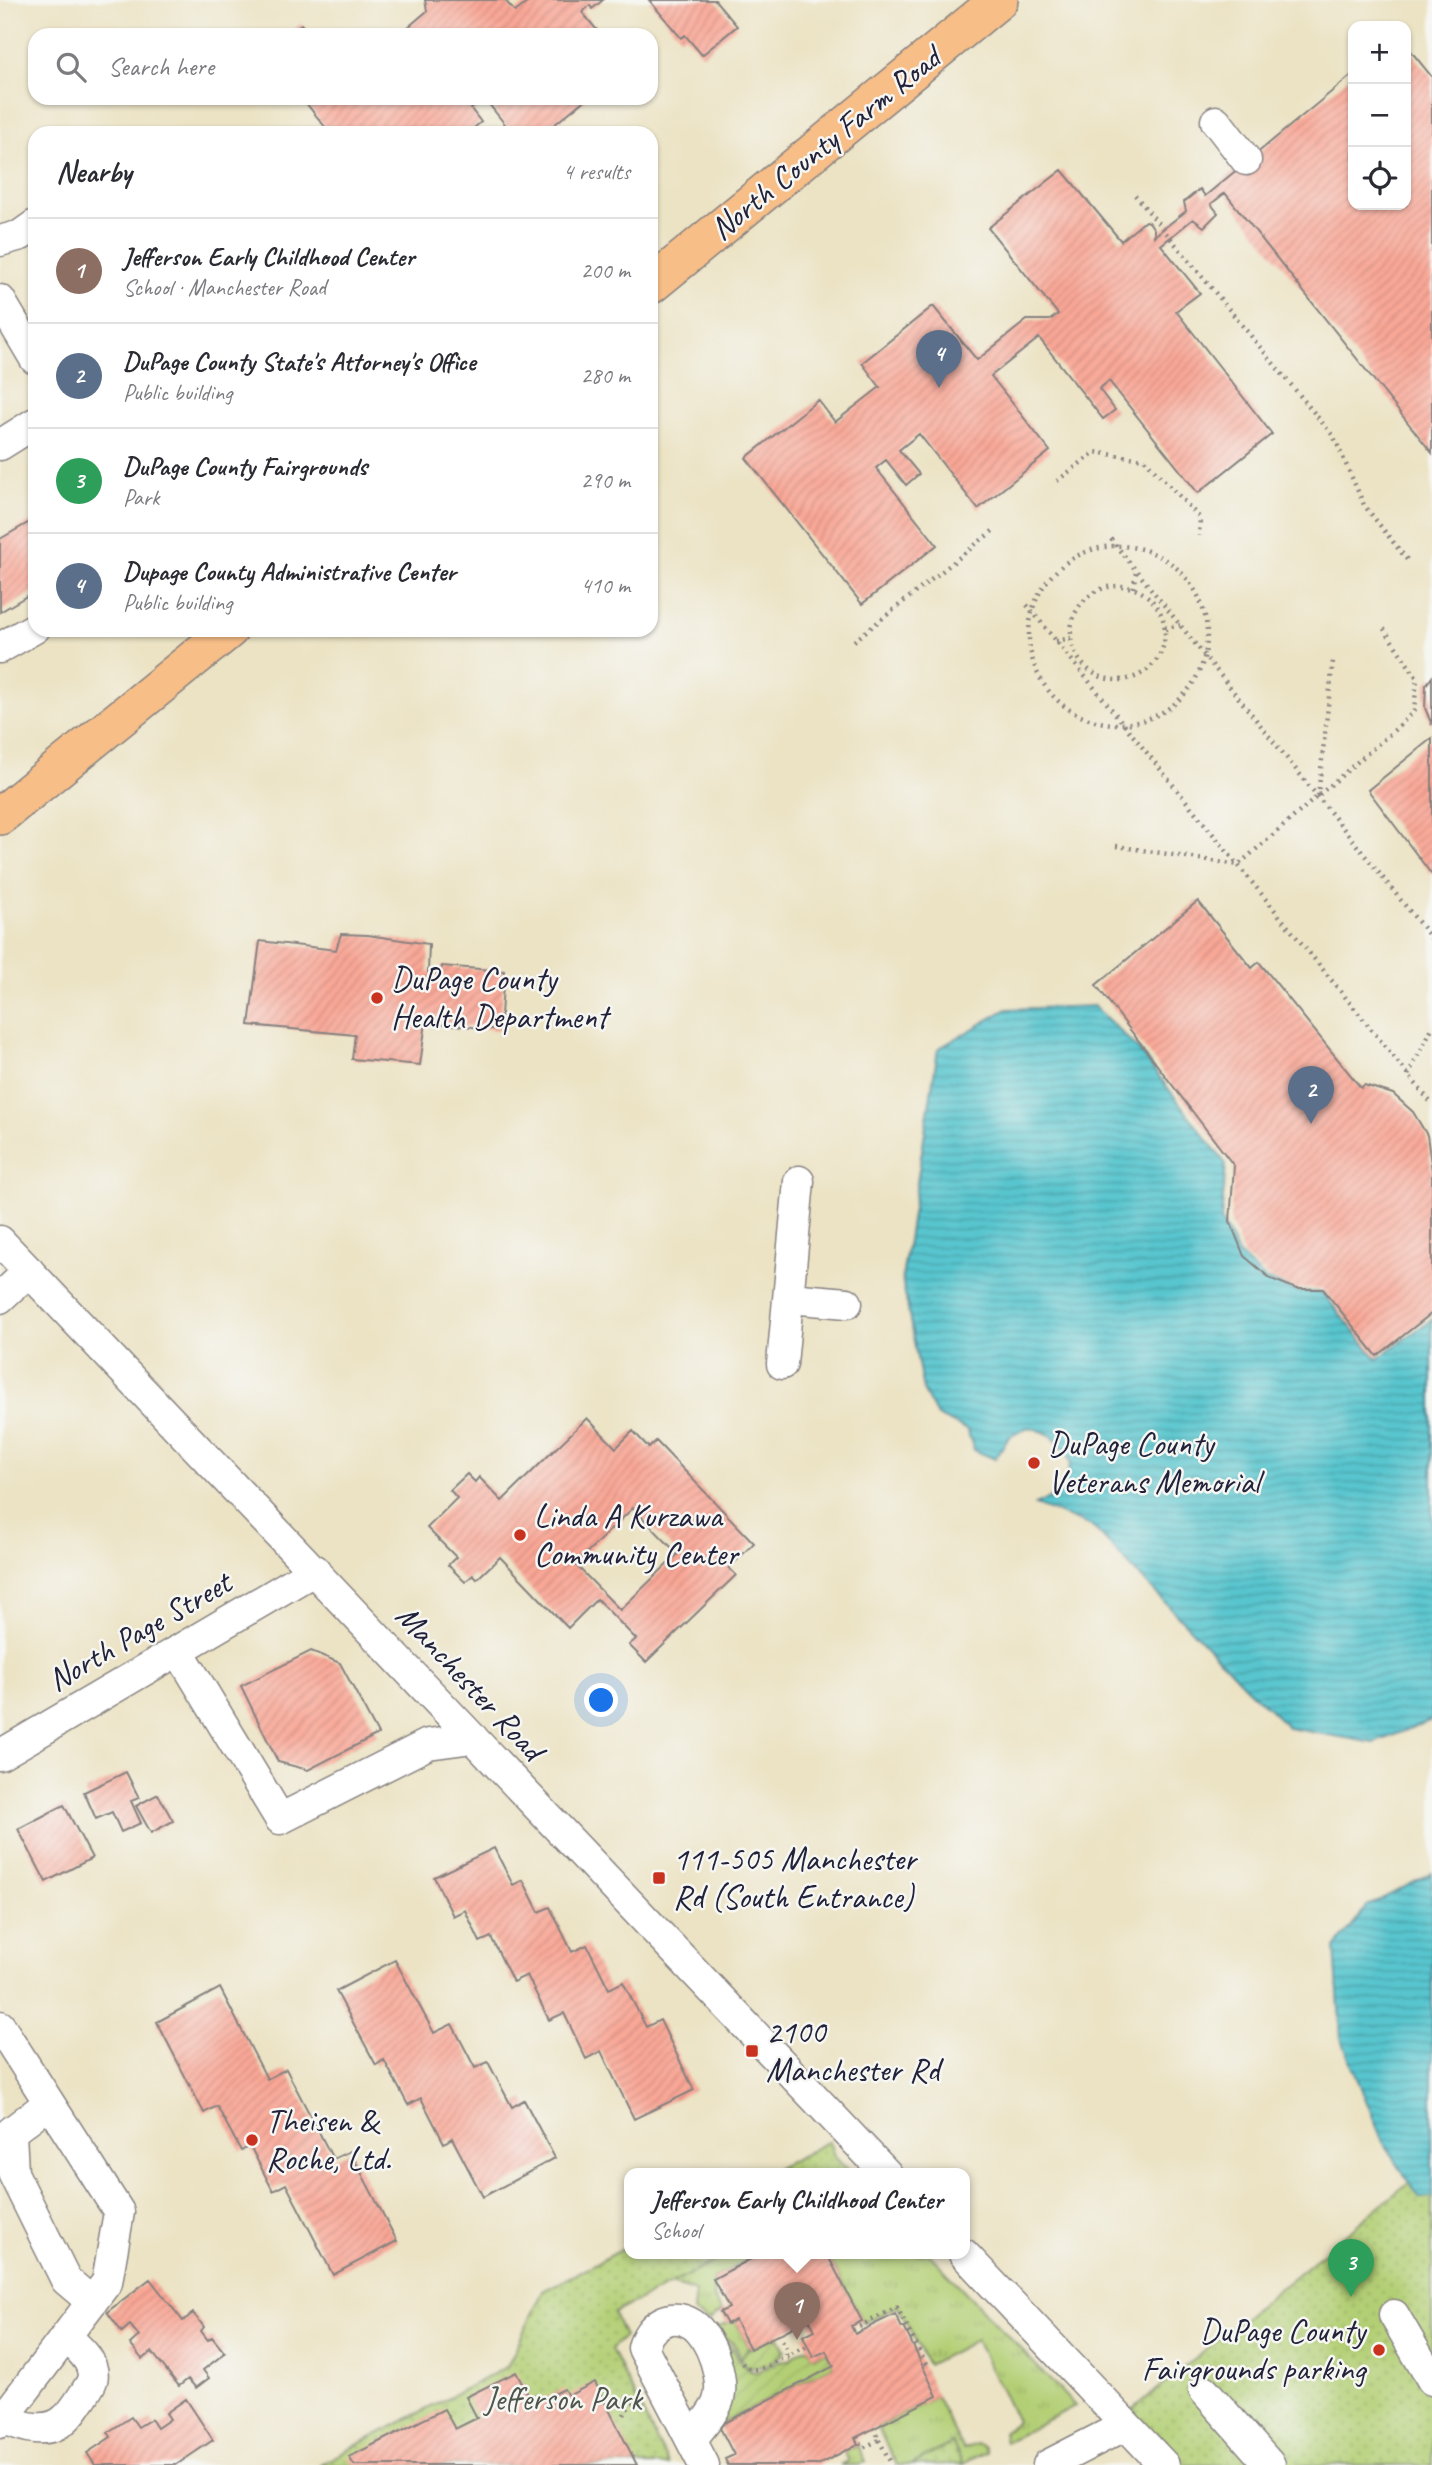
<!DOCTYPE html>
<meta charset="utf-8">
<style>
body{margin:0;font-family:Caveat,sans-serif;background:#f2f2f3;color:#2b2b33}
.controls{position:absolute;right:21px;top:21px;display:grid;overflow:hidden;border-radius:14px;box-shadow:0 2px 5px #0004}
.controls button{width:63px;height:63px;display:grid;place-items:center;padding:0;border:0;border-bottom:2px solid #e1e1e2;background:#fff;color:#2b2b33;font:35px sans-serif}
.you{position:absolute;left:602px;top:1701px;width:24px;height:24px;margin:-18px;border:5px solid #fff;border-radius:50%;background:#1a73e8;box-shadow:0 0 0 10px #1a73e833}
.badge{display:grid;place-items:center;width:46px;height:46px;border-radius:50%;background:#d93025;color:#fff;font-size:23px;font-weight:700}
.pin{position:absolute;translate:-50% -58px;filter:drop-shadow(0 2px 4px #0008)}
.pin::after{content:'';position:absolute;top:37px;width:24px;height:21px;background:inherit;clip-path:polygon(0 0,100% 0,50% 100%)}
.popup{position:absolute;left:624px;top:2168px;width:346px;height:91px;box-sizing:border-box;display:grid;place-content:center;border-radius:14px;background:#fff;filter:drop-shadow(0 2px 5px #0005);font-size:23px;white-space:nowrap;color:#7c7c81}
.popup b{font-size:26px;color:#2b2b33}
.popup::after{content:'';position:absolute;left:50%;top:100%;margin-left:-14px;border:14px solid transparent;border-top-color:#fff}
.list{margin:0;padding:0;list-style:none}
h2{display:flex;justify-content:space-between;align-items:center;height:91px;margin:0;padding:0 28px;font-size:30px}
h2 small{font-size:23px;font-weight:400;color:#7c7c81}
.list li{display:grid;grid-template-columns:46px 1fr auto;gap:21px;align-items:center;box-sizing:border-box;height:105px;padding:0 28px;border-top:2px solid #e1e1e2}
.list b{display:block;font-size:26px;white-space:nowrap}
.list p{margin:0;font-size:23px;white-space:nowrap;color:#7c7c81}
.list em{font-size:23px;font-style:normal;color:#7c7c81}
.icon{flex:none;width:38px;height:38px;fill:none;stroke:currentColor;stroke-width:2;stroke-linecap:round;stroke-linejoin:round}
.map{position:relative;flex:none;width:1432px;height:2465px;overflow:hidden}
.search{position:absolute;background:#fff;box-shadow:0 2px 5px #0004;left:28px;top:28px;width:630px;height:77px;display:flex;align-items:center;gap:18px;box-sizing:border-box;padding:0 24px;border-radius:21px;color:#7c7c81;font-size:26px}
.panel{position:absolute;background:#fff;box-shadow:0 2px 5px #0004;left:28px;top:126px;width:630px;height:511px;border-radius:21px}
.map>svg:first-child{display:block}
</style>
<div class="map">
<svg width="1432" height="2465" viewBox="0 0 1432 2465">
<defs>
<pattern id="grass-tufts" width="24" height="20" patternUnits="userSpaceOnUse" patternTransform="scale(1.75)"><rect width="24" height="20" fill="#b3cf75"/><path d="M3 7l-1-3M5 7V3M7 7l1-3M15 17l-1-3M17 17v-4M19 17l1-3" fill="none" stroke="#9ab166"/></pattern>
<pattern id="park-dots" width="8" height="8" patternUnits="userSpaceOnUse" patternTransform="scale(1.75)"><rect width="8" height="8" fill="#b3cf75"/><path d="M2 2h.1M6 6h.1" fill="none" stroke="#9ab166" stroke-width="1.8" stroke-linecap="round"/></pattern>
<pattern id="garden-furrows" width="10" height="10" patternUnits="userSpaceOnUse" patternTransform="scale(1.75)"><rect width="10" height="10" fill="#b3cf75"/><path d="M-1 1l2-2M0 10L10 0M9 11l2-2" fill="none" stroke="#9ab166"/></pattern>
<pattern id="water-rules" width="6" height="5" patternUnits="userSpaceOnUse" patternTransform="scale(1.75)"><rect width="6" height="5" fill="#59c6cf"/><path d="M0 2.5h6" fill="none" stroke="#49a0a9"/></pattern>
<pattern id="building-hatch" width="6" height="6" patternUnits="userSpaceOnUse" patternTransform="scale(1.75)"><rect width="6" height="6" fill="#f9a796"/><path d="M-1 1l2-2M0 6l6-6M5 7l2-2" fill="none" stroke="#d58f82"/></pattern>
</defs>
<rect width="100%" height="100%" fill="#f6f6f2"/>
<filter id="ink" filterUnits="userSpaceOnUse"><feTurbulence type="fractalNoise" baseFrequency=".0143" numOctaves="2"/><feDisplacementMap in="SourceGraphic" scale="14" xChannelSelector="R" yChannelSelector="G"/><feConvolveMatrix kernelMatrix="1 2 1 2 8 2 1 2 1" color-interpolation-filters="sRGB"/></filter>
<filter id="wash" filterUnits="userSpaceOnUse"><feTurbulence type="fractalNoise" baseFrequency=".00686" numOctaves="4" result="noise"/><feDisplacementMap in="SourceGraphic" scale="28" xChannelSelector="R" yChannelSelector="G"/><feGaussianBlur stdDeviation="1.57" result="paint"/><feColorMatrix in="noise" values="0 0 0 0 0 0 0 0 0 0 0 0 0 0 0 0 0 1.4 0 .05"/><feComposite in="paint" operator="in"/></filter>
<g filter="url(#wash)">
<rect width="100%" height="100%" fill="#ece3c4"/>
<path fill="url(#grass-tufts)" stroke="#6a7858" stroke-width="2" d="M729,2254H760L714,2278L713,2299L722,2311L709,2321L693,2312L695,2291L670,2284Z
M827,2254H929L1075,2406L1005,2442L1003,2432L1017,2421L976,2340L928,2365L898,2306L863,2323Z
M735,2320L749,2347L741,2358C736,2348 734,2338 721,2339L712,2330Z
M936,2396L963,2449L977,2444L983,2446L986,2452L963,2464L952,2443L911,2465H897L877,2427Z
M857,2445L865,2461L858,2465H840L849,2461L844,2451Z"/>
<path fill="url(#park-dots)" stroke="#6a7858" stroke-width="2" d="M829,2141L834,2156L851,2174H766Z
M1432,2169V2465H1182L1131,2411L1409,2182Z
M629,2246V2254H729L614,2313L624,2337L611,2349L669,2465H319L507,2367L543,2291Z
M952,2443L963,2464L911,2465Z"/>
<path fill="url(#garden-furrows)" stroke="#6a7858" stroke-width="2" d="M778,2335L785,2351C778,2362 760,2370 747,2366L741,2358L749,2347L750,2349Z
M725,2342C739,2348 735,2365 753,2372C766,2371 778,2359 789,2360L796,2354L808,2347L814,2357L826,2351L834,2366L720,2425V2344Z"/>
<path fill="url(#water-rules)" stroke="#3e7485" stroke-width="2" d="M1094,1006L1138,1049L1226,1164L1221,1220L1239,1255L1265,1279L1299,1292H1322L1377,1359L1432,1319V1720L1374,1743L1289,1728L1245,1686L1092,1526L1035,1505C1060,1494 1064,1488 1071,1462C1058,1440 1054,1433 1028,1427L1009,1437L995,1459L974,1450L967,1430L937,1416L923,1390L902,1278L938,1049L1007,1009Z
M1432,1873V2197H1419L1383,2142L1341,2038L1335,1948L1366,1907Z"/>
<g id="blocks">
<path fill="url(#building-hatch)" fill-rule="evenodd" d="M425,0H505L515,12L531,0H603L592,9L590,5L582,12L601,35H399L427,11Z
M649,0H715L737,26L702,55L685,35L681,38Z
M301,24L308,32L311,29L316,35H287Z
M1410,50L1432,77V453L1225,193L1211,204L1218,213L1204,227L1193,219L1161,245L1200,293L1176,311L1272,434L1198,493L1109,381L1099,389L1115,410L1103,419L1039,338L991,376L1050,451L978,509L919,434L899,450L919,474L906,485L886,460L876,468L937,545L862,604L746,458L818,400L835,422L880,387L862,363L933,306L977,360L1027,320H1050L1058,314L988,228L1062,170L1121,241L1145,221L1149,222L1154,229V236L1186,211L1184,202L1200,189L1205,196L1353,74V205H1406V54Z
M302,98H587L544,133H512L484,98L471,109L481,122L468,133H330Z
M35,519V591L0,612V539Z
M1432,677V725L1425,708L1426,685Z
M1432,738V875L1368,790Z
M1198,901L1252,968L1259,962L1361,1088L1364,1085L1393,1094L1413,1112L1427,1135L1432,1171V1313L1377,1356L1323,1289H1297L1271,1279L1244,1256L1230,1221L1234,1166L1096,985Z
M341,934L368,935L429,944L428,972L440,973L442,966L504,971L500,1030L426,1022L420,1065L352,1059L355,1035L249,1025L260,941L336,950Z
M587,1418L616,1448L633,1431L649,1448L656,1441L754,1543L729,1568L736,1575L646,1662L629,1645L636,1639L597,1599L568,1628L500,1557L477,1579L473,1575L465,1582L448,1565L456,1557L427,1528L457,1498L450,1490L467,1474L475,1482L479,1477L502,1501ZM633,1508L678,1554L620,1610L575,1564Z
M311,1651L340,1663L378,1734L308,1770L278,1762L241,1686Z
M126,1772L139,1798L131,1801L141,1823L121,1832L112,1812L96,1819L84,1792Z
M158,1794L173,1821L151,1833L136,1806Z
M64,1805L92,1858L46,1882L18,1829Z
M494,1848L513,1885L523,1880L539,1912L550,1907L572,1952L587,1945L609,1989L623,1982L646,2027L660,2020L694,2090L634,2119L601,2051L586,2059L564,2013L549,2020L527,1975L513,1982L491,1937L480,1942L465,1910L453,1916L434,1877Z
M395,1960L434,2033L452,2024L475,2068L488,2062L512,2107L524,2100L555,2158L483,2197L452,2138L444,2143L421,2098L408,2105L384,2060L376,2065L336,1991Z
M220,1988L267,2079L286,2069L333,2159L350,2151L397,2241L333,2275L286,2184L273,2191L250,2146L241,2151L217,2106L204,2113L157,2022Z
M760,2254H827L862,2321L851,2326L855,2334L895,2314L902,2328L904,2327L937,2396L855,2438L858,2444L818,2465H728L725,2459L734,2455L719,2426L834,2366L826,2351L813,2357L803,2336L815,2330L809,2319L750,2349L735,2320L727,2324L720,2312L729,2308L713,2279Z
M150,2279L183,2321L193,2313L204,2327L201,2331L208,2340L212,2337L225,2353L203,2370L209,2378L196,2388L188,2379L179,2386L152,2352L142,2359L130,2344L139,2336L130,2325L122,2332L107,2312Z
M516,2372L533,2404L564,2389L568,2396L595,2382L637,2465H354L349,2457L444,2409L455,2429L477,2418L466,2397Z
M186,2399L213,2440L176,2465H95L87,2453L111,2437L108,2432L131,2417L138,2427L151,2419L157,2428L170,2419L166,2413Z"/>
</g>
</g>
<g filter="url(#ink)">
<use href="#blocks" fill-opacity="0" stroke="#878280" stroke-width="2"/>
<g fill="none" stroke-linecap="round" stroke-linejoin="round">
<defs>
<path id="minor" d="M1216,121L1246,160
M0,241L21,235L35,225
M0,300L35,359
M0,445L35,423
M0,648L35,628
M0,1241L887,2174
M0,1298L29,1271
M789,1298L847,1303
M782,1364L799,1181
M178,1650L280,1819L428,1744L473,1738
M0,1755L315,1570
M0,2026L119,2212L107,2282L0,2423
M49,2103L11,2132L13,2173L66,2280L92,2302
M964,2254L1164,2465
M1394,2315L1432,2380
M1204,2390L1270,2465
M4,2418C23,2428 49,2435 66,2418C73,2412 78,2403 83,2396C90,2385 96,2379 91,2366C87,2354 74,2345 66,2336
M691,2440C699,2429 711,2417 717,2404C727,2383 711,2336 692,2324C670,2310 648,2326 643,2348L704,2465
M1048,2465L1126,2425"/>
<path id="major" d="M651,285L999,0
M0,816L229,630"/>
</defs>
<use href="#minor" stroke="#878280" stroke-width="33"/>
<use href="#major" stroke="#878280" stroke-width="40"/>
<path stroke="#878280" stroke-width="4.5" stroke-dasharray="2 5" stroke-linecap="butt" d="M1135,195L1334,437L1364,505L1408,561
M1057,481L1095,452L1144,459L1200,518L1199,536
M1111,539L1432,939
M1029 635a89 89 0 1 1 178 0a89 89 0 1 1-178 0Z
M1071 633a47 47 0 1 1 94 0a47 47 0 1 1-94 0Z
M1133,588L1136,572
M1027,605L1432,1104
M1165,629L1180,625
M854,641L994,530
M1056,641L1071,638
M1318,796L1333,661
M1116,846L1238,865L1399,726L1414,711L1417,678L1382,626
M1408,1075L1432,1028
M853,2330L897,2307L927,2366
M779,2334L787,2350L785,2358
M742,2363C758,2380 772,2357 789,2358L792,2353L807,2346
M624,2415L627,2409L641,2398
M857,2437L863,2448L879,2440L874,2428
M879,2440L892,2465"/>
<use href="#minor" stroke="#fff" stroke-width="30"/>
<use href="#major" stroke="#f7be88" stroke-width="37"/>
</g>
</g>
<g fill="#c8321e" stroke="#f6f6f2" stroke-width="2.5">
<circle cx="377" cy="998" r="7"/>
<circle cx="1034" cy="1463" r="7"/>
<circle cx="520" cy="1535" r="7"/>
<rect x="652" y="1871" width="14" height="14" rx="3.5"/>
<rect x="745" y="2044" width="14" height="14" rx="3.5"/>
<circle cx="252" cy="2140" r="7"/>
<circle cx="1379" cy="2350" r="7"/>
</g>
<g text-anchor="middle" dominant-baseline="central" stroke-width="5" stroke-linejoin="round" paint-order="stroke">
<g font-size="33" fill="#22223b" stroke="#f6f6f2">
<text transform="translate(825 143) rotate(-39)">North County Farm Road</text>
<text transform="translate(139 1631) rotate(-30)">North Page Street</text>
<text transform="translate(470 1682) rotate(47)">Manchester Road</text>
</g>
<g font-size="33" fill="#22223b" stroke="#f6f6f2" text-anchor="start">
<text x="391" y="979">DuPage County<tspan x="391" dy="38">Health Department</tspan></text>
<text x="1048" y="1444">DuPage County<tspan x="1048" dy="38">Veterans Memorial</tspan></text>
<text x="534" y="1516">Linda A Kurzawa<tspan x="534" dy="38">Community Center</tspan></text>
<text x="673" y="1859">111-505 Manchester<tspan x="673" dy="38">Rd (South Entrance)</tspan></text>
<text x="766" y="2032">2100<tspan x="766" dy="38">Manchester Rd</tspan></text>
<text x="266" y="2121">Theisen &amp;<tspan x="266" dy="38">Roche, Ltd.</tspan></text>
<text x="1365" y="2331" text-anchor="end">DuPage County<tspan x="1365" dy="38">Fairgrounds parking</tspan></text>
</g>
<g font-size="33" fill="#4e564c" stroke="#f6f6f2">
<text x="563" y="2399">Jefferson Park</text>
</g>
</g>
</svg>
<div class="controls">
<button>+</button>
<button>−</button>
<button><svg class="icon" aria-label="locate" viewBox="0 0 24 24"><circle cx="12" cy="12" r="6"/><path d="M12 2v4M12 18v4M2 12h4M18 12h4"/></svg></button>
</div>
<div class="you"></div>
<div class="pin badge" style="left:797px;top:2340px;background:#8d6e63">1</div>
<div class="popup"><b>Jefferson Early Childhood Center</b>School</div>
<div class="pin badge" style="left:1311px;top:1124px;background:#5c6f8a">2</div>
<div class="pin badge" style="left:1351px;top:2297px;background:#2e9e5b">3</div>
<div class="pin badge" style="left:939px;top:388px;background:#5c6f8a">4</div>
<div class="search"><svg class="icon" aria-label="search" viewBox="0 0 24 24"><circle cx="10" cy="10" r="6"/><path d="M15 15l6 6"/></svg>Search here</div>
<section class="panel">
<h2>Nearby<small>4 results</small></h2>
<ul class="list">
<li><span class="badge" style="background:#8d6e63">1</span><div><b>Jefferson Early Childhood Center</b><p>School · Manchester Road</p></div><em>200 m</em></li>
<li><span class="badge" style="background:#5c6f8a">2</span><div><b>DuPage County State's Attorney's Office</b><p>Public building</p></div><em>280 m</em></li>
<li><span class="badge" style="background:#2e9e5b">3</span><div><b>DuPage County Fairgrounds</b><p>Park</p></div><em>290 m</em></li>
<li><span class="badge" style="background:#5c6f8a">4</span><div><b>Dupage County Administrative Center</b><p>Public building</p></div><em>410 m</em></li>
</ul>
</section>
</div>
